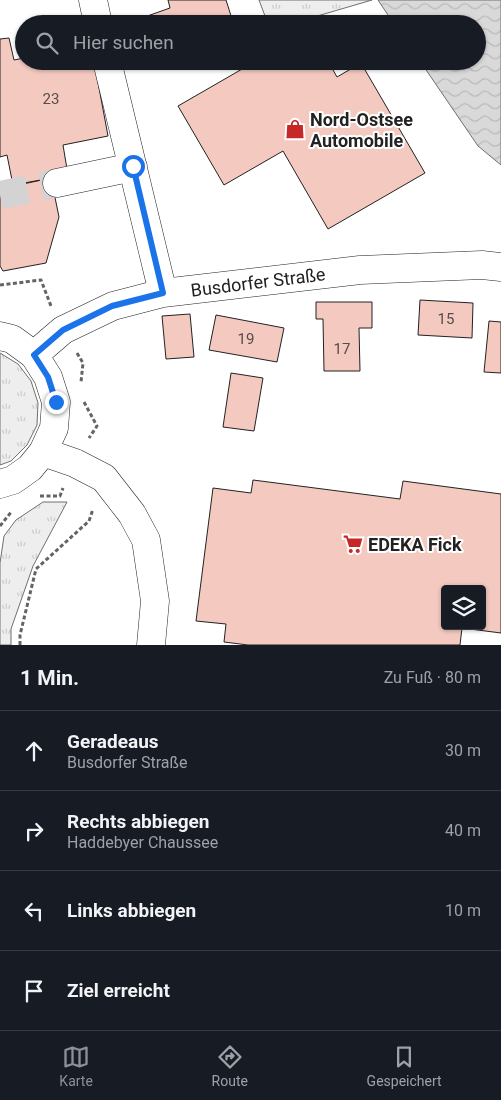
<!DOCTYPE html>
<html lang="de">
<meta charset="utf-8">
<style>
body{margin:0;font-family:Roboto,sans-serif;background:#20242c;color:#f1f3f6}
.controls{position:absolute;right:15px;bottom:15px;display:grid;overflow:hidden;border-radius:5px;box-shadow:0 1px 4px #0004}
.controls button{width:45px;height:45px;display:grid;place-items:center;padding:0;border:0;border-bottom:1px solid #363941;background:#171b24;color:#f1f3f6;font:25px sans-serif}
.stop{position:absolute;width:15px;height:15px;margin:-11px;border:4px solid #1a73e8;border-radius:50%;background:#fff}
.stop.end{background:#1a73e8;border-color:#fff;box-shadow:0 1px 5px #0008}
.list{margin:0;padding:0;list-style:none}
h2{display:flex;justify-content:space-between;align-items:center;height:65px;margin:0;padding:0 20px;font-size:21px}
h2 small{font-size:16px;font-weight:400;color:#9ea1a6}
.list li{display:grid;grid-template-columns:32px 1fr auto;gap:15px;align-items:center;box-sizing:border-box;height:80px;padding:0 20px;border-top:1px solid #363941}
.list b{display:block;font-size:19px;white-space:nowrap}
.list p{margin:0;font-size:16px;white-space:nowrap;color:#9ea1a6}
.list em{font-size:16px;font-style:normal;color:#9ea1a6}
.icon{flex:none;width:28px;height:28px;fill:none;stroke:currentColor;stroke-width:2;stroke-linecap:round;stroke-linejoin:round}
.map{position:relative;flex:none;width:501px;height:645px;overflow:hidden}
.search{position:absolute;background:#171b24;box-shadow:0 1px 4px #0004;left:15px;right:15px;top:15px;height:55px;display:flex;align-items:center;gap:12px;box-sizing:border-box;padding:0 18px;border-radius:28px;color:#9ea1a6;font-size:19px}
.sheet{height:385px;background:#171b24}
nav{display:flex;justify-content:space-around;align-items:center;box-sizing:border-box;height:70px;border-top:1px solid #363941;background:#171b24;font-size:14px;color:#9ea1a6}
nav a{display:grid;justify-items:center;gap:2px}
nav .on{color:#8c9099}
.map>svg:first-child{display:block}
</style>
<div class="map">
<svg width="501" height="645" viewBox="0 0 501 645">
<defs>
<pattern id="grass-tufts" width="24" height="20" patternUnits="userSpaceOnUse" patternTransform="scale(1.25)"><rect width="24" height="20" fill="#eee"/><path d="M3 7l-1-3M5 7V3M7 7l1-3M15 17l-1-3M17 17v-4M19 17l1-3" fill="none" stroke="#ccc"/></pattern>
<pattern id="water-waves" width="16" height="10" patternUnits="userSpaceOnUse" patternTransform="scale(1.25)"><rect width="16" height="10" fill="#d9d9d9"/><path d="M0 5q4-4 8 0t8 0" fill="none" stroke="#bababa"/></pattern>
</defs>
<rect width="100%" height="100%" fill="#fff"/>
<path fill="url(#grass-tufts)" stroke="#6f6f6f" d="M259,0H372L290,24H268Z
M0,353L18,364L31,381L38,403L37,425L27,445L11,461L0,465Z
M43,502H67L33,566L11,629V645H0V563L4,536L16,520Z"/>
<path fill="url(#water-waves)" stroke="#6f6f6f" d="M378,0H501V165L478,146L420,61H477V24H394Z"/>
<path fill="#f3c9c0" stroke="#222" fill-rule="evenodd" d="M168,0H226L232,19L218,24H137L136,20L170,8Z
M9,38L14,60L24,58V61H94L108,136L63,145L68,175L13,185L7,155L0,157V39Z
M256,61H328L337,77L361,63L425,173L328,229L283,151L224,185L178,106Z
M51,178L59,217L46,263L3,271L0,266V189Z
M420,300L473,303L472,338L418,335Z
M316,302H372V328H359L360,371H324L323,319H316Z
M190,314L194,357L166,359L162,316Z
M216,315L284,328L277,362L209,350Z
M489,321L501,322V373L484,372Z
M231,373L263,378L254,431L223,427Z
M253,480L400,499L403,481L501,494V633L462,628L460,645H248L224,642L226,624L196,621L213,488L251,493ZM445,589H482V626H445Z"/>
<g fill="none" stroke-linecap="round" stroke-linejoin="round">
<path stroke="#d3d3d3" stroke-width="28" stroke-dasharray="28 14" stroke-linecap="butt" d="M0,195L57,183"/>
<defs>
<path id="minor" d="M93,0L98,24
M107,61L163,293
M57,183L133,167
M34,355L63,330L113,306L163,293L360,270L482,265L501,267
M43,452L75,463L104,478L132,514L146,540L155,601L151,645"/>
<path id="major" d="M0,336L12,339L34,355L48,377L56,402L54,428L43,452L30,468L13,480L0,484"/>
</defs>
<use href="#minor" stroke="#222" stroke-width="29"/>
<use href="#major" stroke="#222" stroke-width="29"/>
<path stroke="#646464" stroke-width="3" stroke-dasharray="4 2.5" stroke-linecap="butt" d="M0,285L41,280L51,306
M77,353L83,363L81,382
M84,402L97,426L89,438
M40,496H60L63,488
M0,526L12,511
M20,645V635L36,569L89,521L93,509"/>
<use href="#minor" stroke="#fff" stroke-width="28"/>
<use href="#major" stroke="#fff" stroke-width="28"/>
</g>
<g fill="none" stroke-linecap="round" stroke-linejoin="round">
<path stroke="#1a73e8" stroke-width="6" d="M56,402L48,377L34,355L63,330L112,306L163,293L133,166"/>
</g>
<defs>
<symbol id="shop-bare" viewBox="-9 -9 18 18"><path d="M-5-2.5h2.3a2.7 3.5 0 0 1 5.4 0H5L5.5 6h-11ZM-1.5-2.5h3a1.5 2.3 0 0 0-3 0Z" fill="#c62828" stroke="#fff" stroke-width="2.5" paint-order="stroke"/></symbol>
<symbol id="supermarket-bare" viewBox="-9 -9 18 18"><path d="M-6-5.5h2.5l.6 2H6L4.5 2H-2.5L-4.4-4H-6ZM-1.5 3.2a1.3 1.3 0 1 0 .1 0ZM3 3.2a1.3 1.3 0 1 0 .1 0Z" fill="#c62828" stroke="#fff" stroke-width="2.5" paint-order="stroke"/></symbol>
</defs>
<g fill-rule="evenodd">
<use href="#shop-bare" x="281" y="115" width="28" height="28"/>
<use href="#supermarket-bare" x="339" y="530" width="28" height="28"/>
</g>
<g text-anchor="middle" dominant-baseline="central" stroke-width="4" stroke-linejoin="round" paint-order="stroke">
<g font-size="15" fill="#564c4a">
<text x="51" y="99">23</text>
<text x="446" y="319">15</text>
<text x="246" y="339">19</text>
<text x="342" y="349">17</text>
</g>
<g font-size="18" font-weight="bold" fill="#222" stroke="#fff" text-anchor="start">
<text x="310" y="119">Nord-Ostsee<tspan x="310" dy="21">Automobile</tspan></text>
<text x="368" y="544">EDEKA Fick</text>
</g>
<g font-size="18" fill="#222" stroke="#fff">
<text transform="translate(258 282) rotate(-7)">Busdorfer Straße</text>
</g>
</g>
</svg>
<div class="controls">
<button><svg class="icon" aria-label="layers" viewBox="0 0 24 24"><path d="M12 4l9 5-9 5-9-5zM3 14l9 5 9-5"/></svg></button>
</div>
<div class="stop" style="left:133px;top:166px"></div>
<div class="stop end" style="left:56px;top:402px"></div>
<div class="search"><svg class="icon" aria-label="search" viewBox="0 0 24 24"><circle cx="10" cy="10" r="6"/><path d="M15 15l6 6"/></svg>Hier suchen</div>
</div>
<section class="sheet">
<h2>1 Min.<small>Zu Fuß · 80 m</small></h2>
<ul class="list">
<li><svg class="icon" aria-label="ahead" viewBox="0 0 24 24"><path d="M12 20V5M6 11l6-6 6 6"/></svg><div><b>Geradeaus</b><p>Busdorfer Straße</p></div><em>30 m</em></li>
<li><svg class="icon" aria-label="right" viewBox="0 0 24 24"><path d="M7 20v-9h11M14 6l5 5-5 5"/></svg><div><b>Rechts abbiegen</b><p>Haddebyer Chaussee</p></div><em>40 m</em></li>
<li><svg class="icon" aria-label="left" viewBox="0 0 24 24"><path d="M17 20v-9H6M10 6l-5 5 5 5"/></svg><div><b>Links abbiegen</b></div><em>10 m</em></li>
<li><svg class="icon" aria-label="arrive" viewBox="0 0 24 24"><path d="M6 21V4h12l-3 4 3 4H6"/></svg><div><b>Ziel erreicht</b></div></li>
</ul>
</section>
<nav>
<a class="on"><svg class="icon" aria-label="map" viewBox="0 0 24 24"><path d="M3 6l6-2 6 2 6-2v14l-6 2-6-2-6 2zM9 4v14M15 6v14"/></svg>Karte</a>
<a><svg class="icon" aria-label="directions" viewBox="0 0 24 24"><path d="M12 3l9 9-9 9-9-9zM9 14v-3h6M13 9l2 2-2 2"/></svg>Route</a>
<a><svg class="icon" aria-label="saved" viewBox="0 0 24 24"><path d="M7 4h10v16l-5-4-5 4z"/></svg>Gespeichert</a>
</nav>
